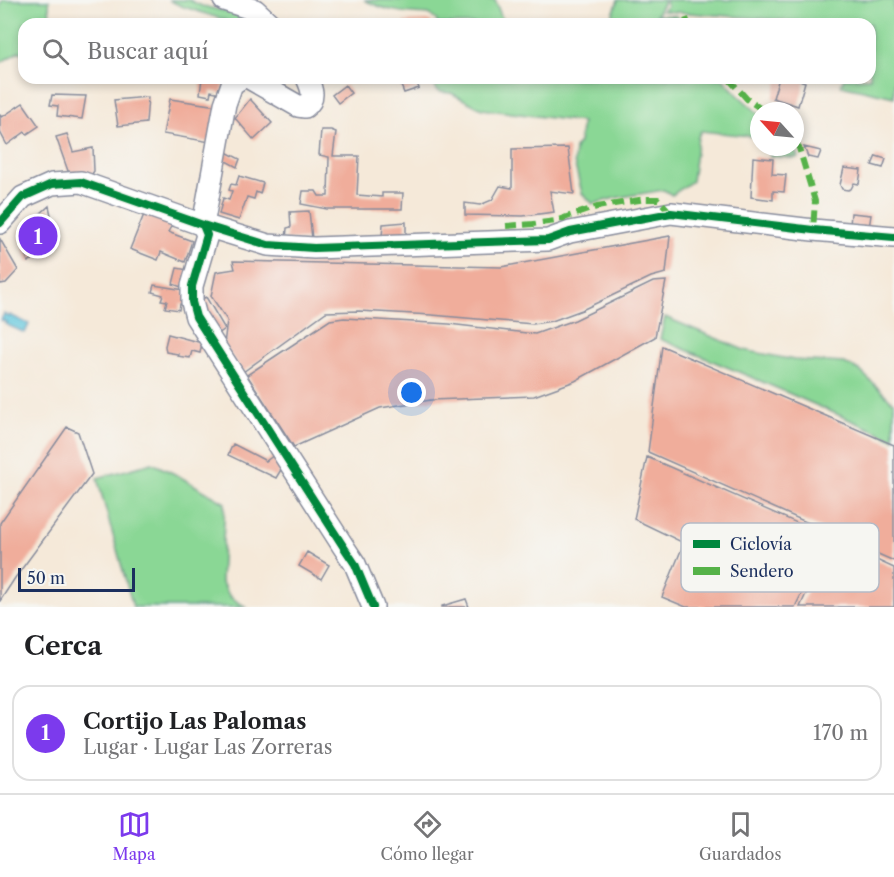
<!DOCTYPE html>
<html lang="es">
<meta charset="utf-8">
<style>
body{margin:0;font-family:"Libre Caslon Text",serif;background:#f2f2f2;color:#202124}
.compass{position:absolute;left:750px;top:102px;width:54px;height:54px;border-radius:50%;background:#fff;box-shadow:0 3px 9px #0003;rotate:297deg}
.scale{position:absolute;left:18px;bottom:15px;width:117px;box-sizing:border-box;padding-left:6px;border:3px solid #1b2f5e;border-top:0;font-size:16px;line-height:21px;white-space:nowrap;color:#1b2f5e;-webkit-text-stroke:4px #f6f6f2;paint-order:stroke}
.you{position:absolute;left:412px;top:393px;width:21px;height:21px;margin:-15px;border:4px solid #fff;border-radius:50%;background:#1a73e8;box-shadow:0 0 0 9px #1a73e833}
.badge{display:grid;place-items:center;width:39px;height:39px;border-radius:50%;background:#7c3aed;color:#fff;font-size:20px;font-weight:700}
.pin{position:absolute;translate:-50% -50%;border:3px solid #fff;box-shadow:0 2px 6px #0006}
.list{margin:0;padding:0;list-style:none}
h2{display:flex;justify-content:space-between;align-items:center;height:78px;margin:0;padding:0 24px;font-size:26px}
h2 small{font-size:20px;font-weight:400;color:#757577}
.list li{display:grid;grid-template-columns:39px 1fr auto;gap:18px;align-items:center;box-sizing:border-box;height:96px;margin:0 12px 12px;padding:0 12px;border:2px solid #e0e0e0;border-radius:18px}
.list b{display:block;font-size:22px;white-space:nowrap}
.list p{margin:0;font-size:20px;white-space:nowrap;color:#757577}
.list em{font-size:20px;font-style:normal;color:#757577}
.icon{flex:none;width:33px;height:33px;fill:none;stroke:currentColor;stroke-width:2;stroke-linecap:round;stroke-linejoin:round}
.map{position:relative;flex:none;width:894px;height:607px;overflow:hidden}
.search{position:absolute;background:#fff;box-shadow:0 3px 9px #0003;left:18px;right:18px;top:18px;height:66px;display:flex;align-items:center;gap:15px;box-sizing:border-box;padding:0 21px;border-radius:18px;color:#757577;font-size:22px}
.sheet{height:186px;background:#fff}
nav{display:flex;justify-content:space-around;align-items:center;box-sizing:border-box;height:84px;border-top:2px solid #e0e0e0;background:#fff;font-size:16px;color:#757577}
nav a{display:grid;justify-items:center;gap:3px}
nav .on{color:#7c3aed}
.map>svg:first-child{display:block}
</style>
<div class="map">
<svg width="894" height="607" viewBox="0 0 894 607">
<rect width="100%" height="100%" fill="#f6f6f2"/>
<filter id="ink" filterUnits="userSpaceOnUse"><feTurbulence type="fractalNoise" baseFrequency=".0167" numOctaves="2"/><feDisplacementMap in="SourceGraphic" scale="12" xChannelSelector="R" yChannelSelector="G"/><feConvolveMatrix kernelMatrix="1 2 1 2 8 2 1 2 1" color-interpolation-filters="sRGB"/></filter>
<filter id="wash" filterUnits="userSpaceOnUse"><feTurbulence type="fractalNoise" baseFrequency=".008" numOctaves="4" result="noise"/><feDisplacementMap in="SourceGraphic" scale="24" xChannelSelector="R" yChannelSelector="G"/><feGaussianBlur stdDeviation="1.35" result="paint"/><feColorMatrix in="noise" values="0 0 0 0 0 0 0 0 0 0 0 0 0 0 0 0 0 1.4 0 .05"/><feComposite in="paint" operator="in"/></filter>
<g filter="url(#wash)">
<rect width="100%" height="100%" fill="#f5e9d9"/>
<path fill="#8ad795" stroke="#52837a" stroke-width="1.5" d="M3,0H49L50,24H24V56L20,51L0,63V5Z
M169,0H189L202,6L252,17L255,24H237L181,6Z
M364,0H495L504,24H437V21L429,14C403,13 389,12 364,0Z
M618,0H663V4L656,15L677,16L682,24H603L611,20Z
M666,0H894V97L841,85L844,78H870V24H810L806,22L662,11L667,6Z
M431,78H722L737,94L759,114V137L701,131L698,137L692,181L672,195L664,190L615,198L593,204L582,193L574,162L575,148L579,142L582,122L482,109L451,93L441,92L437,90Z
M770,147H793L798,157L795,158L770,156Z
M665,317L744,350L794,360L844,363L859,370L894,403V439L765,383L660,339Z
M152,463L177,475L225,503L221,581L230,597L246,607H133L97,478Z"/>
<path fill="#60c7dd" stroke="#3e7b9e" stroke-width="1.5" d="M4,314L9,317L10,315L29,324L25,333L5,324L6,322L1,320Z"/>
<g id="blocks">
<path fill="#f0ad9b" d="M431,21V24H404V22Z
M202,78H224L222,93L211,91L210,96L200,94Z
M392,78H414L419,88L404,93L398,78L393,80Z
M779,78H793L805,82L798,106L773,98Z
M345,85L351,93L338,103L332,95Z
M52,95L86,96L82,119L57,116L58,106L50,105Z
M148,97L146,123L118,126L114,100Z
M170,99L217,106L210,142L163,134Z
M250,99L272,123L254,140L235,118Z
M23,103L39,126L27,134L25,132L7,145L0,132V115L2,117Z
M321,130H331L336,132L333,156H359L357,195L382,197V193H403L402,209H327L301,204L303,191H316L319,196H328L329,157L319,155Z
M67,134L73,152L93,148L94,171L90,177L68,171L56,137Z
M804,147L821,151L818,159L808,157Z
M568,148L574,194L550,191L554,212L523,216L465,215V203L480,205L492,200L500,186L512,188V149Z
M226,152L240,159L237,167L222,159Z
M876,156L886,159L883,168L872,165Z
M753,157L773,159L772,174L786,175L784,192L773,191V200L751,197Z
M844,168L861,170L859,184L854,183L851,189L848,190L842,189L840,185Z
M239,176L263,183L260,194L256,192L254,199L247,197L239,220L219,214L223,198L229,200L232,191L229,190L231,184L236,185Z
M49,206L51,215L44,221L59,239L43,254L28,262L20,232Z
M309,211L312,239L286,240L287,228L291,227L290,212Z
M145,212L173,223L168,232L192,241L185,262L161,252L158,260L130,249Z
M851,213L871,215L869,228L850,226Z
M406,222V237H382L383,224Z
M670,236L666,273L651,277L582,310L552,321L533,324L432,315L359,311L326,312L243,372L224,345L227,320L211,296L216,272L235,269L233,261L501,267Z
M0,239L18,270L6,283L0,284Z
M177,268L188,270L184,288L173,284Z
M666,281L655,337L575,381L534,396L431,400L380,408L294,447L247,375L330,320L344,318L449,324L535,334L575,320L653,282Z
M154,285L184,290L187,305L180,304L179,310L165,308L167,301L161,300L163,295L152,292Z
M206,297L225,329L218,334L205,315L202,299Z
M168,334L202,343L200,353L192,351L190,358L177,356L178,354L166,352L165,346Z
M662,346L894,445V561L648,452Z
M67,427L78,432L92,474L15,578L0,601V523Z
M233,444L266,461L274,455L282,468L276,478L228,455Z
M647,457L829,537L795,607H686L662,597L684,543L634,519Z
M831,539L894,568V607H800Z
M307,552L329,565L321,579L299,566Z
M466,599L469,607H442V606Z"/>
</g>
</g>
<g filter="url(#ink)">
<use href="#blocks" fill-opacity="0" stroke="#888c9c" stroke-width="1.5"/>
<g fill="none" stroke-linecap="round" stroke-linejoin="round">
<defs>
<path id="minor" d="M224,0L255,10L270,24
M249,78L298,106L305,107C316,99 312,89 307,78
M0,223L23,197L52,184L81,182L203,225L268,245L314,248L548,240L570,232L671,213L813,230L894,237
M203,225L207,235L192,286V302L196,317L343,546L355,564L373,607
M203,225L225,104L232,84L241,78"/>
</defs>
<use href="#minor" stroke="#888c9c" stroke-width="24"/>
<use href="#minor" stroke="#fff" stroke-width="21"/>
<path stroke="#55b248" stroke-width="6" stroke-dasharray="12 6" stroke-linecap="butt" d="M686,18L688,24
M728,78L747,99L764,111
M795,142L799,148L815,201L813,230
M506,226L533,224L555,221L597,207L645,199H658L671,213"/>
<defs>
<path id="cycleway" d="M0,223L23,197L52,184L81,182L203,225L268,245L314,248L548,240L570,232L671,213L813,230L894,237
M203,225L207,235L192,286V302L196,317L343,546L355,564L373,607"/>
</defs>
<use href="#cycleway" stroke="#f6f6f2" stroke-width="11"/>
<use href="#cycleway" stroke="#00873e" stroke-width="8"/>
</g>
</g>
<rect x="681" y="523" width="198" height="69" rx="9" fill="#f6f6f2" stroke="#b4bac6" stroke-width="1.5"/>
<rect x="693" y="540" width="27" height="8" fill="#00873e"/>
<rect x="693" y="567" width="27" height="8" fill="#55b248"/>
<g font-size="16" fill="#1b2f5e">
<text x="730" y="550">Ciclovía</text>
<text x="730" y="577">Sendero</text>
</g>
</svg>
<svg class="compass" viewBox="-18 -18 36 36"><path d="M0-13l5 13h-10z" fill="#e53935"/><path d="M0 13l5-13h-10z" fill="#757577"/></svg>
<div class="scale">50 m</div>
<div class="you"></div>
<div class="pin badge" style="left:38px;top:236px">1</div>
<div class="search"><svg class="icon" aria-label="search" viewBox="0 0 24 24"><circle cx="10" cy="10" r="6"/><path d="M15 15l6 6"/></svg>Buscar aquí</div>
</div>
<section class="sheet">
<h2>Cerca<small></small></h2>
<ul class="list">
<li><span class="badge">1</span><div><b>Cortijo Las Palomas</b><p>Lugar · Lugar Las Zorreras</p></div><em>170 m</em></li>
</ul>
</section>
<nav>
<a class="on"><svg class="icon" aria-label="map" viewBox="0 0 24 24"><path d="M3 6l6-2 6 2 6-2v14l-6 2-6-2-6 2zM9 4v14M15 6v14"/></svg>Mapa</a>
<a><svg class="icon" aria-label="directions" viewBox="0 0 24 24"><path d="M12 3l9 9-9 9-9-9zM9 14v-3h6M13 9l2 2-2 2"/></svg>Cómo llegar</a>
<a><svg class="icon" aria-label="saved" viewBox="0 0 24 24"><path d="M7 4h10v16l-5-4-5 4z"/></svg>Guardados</a>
</nav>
